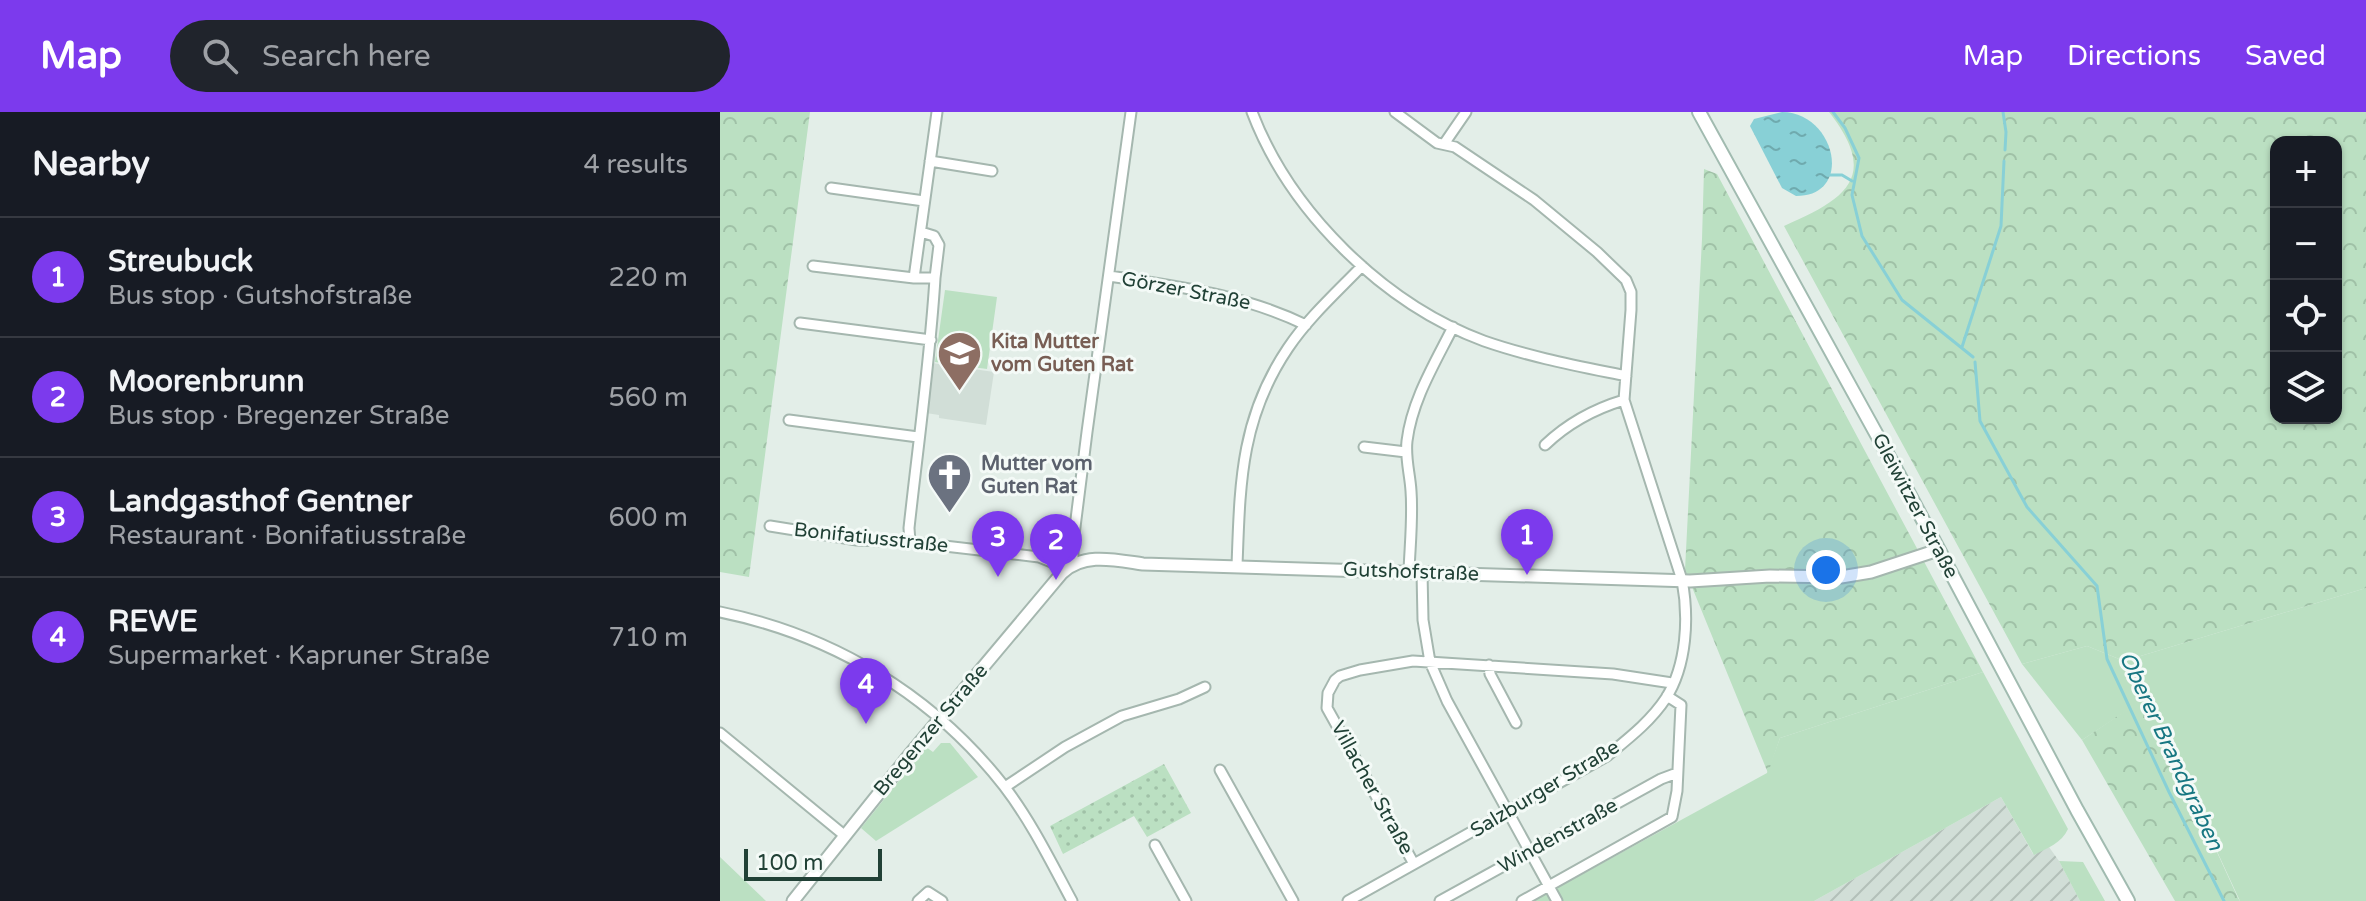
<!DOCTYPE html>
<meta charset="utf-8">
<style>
body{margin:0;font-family:"Varela Round",sans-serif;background:#20242c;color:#f1f3f6}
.controls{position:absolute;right:24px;top:24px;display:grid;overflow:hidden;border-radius:16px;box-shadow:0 2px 6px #0004}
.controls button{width:72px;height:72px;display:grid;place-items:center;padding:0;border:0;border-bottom:2px solid #363941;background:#171b24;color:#f1f3f6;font:40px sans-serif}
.scale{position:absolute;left:24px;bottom:20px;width:138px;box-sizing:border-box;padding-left:8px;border:4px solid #214136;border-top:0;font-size:22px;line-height:28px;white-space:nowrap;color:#214136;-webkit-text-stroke:6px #f4faf7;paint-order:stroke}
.you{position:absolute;left:1106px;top:458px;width:28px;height:28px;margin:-20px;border:6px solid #fff;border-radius:50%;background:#1a73e8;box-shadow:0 0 0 12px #1a73e833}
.badge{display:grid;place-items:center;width:52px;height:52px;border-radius:50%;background:#7c3aed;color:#fff;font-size:26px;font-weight:700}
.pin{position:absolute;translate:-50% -66px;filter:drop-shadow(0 2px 4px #0008)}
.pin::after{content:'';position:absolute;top:42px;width:28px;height:24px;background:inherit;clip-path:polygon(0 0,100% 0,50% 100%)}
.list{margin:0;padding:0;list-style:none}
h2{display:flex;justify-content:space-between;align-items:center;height:104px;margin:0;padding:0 32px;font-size:34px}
h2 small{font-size:26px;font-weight:400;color:#9ea1a6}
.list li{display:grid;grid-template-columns:52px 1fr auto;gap:24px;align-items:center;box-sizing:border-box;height:120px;padding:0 32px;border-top:2px solid #363941}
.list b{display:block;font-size:30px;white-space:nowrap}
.list p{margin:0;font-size:26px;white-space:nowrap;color:#9ea1a6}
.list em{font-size:26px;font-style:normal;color:#9ea1a6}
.icon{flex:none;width:44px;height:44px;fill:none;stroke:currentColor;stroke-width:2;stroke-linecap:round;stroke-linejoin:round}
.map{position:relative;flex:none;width:1646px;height:789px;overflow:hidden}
header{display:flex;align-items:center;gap:48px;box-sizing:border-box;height:112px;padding:0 40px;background:#7c3aed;color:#fff}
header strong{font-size:38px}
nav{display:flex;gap:44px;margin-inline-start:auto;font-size:28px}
.search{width:560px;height:72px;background:#20242c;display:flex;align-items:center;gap:20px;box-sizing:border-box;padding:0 28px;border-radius:44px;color:#9ea1a6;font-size:30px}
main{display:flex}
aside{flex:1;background:#171b24}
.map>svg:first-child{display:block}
</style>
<header>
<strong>Map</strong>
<div class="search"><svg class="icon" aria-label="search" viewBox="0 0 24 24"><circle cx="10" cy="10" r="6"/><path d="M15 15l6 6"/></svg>Search here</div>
<nav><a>Map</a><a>Directions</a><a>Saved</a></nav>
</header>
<main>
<aside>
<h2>Nearby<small>4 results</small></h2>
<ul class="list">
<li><span class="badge">1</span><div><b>Streubuck</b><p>Bus stop · Gutshofstraße</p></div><em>220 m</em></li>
<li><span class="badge">2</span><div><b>Moorenbrunn</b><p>Bus stop · Bregenzer Straße</p></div><em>560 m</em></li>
<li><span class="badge">3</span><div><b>Landgasthof Gentner</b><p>Restaurant · Bonifatiusstraße</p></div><em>600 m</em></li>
<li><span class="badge">4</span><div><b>REWE</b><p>Supermarket · Kapruner Straße</p></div><em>710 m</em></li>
</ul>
</aside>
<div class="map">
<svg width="1646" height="789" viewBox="0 0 1646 789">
<defs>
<pattern id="industrial-furrows" width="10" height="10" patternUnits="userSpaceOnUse" patternTransform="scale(2)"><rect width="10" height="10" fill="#d1ded7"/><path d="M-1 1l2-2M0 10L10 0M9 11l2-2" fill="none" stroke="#b3c0b9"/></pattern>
<pattern id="forest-crowns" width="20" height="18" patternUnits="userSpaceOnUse" patternTransform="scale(2)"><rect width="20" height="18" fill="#bbe0c2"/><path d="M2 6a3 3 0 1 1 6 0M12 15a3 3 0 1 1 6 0" fill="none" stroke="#a0c1a7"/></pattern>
<pattern id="park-dots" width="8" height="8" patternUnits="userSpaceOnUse" patternTransform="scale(2)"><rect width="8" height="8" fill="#bbe0c2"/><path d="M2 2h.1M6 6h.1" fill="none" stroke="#a0c1a7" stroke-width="1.8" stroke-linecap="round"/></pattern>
<pattern id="water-ripples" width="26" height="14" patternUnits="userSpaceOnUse" patternTransform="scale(2)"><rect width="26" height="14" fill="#88d0d6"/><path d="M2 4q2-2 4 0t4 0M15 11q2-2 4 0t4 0" fill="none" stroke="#6faaae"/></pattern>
</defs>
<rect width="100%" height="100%" fill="#e3eee8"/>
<path fill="#d1ded7" d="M212,251L274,260L266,313L219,306V303L206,301Z"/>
<path fill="url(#industrial-furrows)" d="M1281,685L1313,742L1329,735L1339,749L1360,789H1094Z"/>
<path fill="#bbe0c2" d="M225,178L277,185L267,257L215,250Z
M1646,476V789H1520L1426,586L1362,628L1302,552L1367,534L1404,549Z
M1263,560L1348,717C1342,731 1327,736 1314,743L1281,685L1094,789H813L1047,661L1060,626Z
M221,631H230L258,665L156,729L141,716L206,635L213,640Z
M0,745L46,789H0Z
M1339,749L1363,750L1385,789H1360Z"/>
<path fill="url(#forest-crowns)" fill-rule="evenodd" d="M0,0H90L29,465L0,460Z
M1109,0H1646V476L1404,549L1367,534L1302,552L1064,114C1126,87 1160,65 1109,0ZM1556,30H1616V306H1556Z
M984,57L997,62L1263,560L1060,626L1048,661L965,458L982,127Z
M1426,585L1518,786L1520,789H1455L1362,628Z"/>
<path fill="url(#park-dots)" d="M444,652L471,701L427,725L414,704L343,742L330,714Z"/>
<path fill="url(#water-ripples)" d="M1062,0C1115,0 1135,84 1076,84L1062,76L1030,14L1034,7Z"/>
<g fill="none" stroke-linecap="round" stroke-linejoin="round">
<path stroke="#88d0d6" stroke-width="3" d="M1113,0L1125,16L1139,46L1132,83L1142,124L1182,188L1253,245
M1283,0L1286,20L1285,38
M1110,63H1122L1132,69
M1242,235L1281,114L1284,49
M1255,250L1260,309L1307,395L1377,474L1387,547L1449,680L1504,789"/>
<defs>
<path id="minor" d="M532,0C570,100 664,192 764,229C810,245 858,254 906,264
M724,32L746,0
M210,49L272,59
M111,76L204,89
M201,120L214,124L219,133L215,166
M93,154L194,166
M390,164C460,175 522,182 586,213
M80,211L211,228
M69,308L198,325
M825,333C848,311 874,297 904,288
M644,335L686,340
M50,414L137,428L190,430L319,445L334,451L342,461
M190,430L189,416C198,333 210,249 215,166H194L217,0
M353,451V431L367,320L411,0
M517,454C520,373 520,307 568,236C588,206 617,180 642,154
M689,459C690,433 693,405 691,379C690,362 685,346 687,329C692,288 715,251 733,215
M702,460L703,508L710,550L727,589L837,789
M0,500C113,523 213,583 284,674C311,709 331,750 352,789
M769,553L770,562L796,611
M0,621L124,723
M500,658L573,789
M285,675L345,635L402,604L459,587L485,575
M435,733L466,789
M694,752L607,596L608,581L615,568L620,564L640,558L693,549L893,562L952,571
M198,789L208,780L222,789
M628,789L887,644C909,626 931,609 946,586C967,553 969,505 962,468L904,288L911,198V180L906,168L877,140L814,88L735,35L717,31L675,0
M720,789L941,667L957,661
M802,789L952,705L957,679L961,593L947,584"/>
<path id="tertiary" d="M73,789L191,641L342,461C364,440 395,448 423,452L970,469L1050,464L1121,465L1151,460L1218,438"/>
<path id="secondary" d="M979,0L1179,363L1357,698L1408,789"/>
</defs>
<use href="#minor" stroke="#a5b7af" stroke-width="13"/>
<use href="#tertiary" stroke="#a5b7af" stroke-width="15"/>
<use href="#secondary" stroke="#a1bbb0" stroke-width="16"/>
<use href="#minor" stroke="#fff" stroke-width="9"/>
<use href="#tertiary" stroke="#fff" stroke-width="11"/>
<use href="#secondary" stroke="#fff" stroke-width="12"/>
</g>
<defs>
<symbol id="school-pin" viewBox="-11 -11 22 30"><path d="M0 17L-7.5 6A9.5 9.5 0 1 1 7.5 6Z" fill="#8d6e63" stroke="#f4faf7"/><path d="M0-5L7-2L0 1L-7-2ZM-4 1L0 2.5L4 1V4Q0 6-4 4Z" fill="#fff"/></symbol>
<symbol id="church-pin" viewBox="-11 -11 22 30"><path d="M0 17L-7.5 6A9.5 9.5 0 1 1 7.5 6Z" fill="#6b7280" stroke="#f4faf7"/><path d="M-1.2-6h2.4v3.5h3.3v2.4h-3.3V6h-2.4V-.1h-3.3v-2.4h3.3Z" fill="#fff"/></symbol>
</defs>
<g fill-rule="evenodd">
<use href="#school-pin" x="214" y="216" width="51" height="69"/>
<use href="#church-pin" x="204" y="338" width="51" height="69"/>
</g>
<g text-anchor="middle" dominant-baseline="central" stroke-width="6" stroke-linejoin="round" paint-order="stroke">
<g font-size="20" fill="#214136" stroke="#f4faf7">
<text transform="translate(466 179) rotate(11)">Görzer Straße</text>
<text transform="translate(1195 394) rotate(62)">Gleiwitzer Straße</text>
<text transform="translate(151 426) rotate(6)">Bonifatiusstraße</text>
<text transform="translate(691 460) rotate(2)">Gutshofstraße</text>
<text transform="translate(211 618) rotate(-50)">Bregenzer Straße</text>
<text transform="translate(652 676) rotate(61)">Villacher Straße</text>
<text transform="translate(825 677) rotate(-31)">Salzburger Straße</text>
<text transform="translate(838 724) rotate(-29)">Windenstraße</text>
</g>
<g font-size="20" font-weight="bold" fill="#785e54" stroke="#f4faf7" text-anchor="start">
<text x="271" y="230">Kita Mutter<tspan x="271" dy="23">vom Guten Rat</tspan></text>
</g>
<g font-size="20" font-weight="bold" fill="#5b616d" stroke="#f4faf7" text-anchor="start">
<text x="261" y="352">Mutter vom<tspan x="261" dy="23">Guten Rat</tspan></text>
</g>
<g font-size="22" font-style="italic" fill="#177782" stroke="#f4faf7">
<text transform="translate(1451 639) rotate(65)">Oberer Brandgraben</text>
</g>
</g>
</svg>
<div class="controls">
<button>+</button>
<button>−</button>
<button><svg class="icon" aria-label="locate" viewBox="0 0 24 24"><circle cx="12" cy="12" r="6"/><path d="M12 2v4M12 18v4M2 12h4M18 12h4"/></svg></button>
<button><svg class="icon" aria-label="layers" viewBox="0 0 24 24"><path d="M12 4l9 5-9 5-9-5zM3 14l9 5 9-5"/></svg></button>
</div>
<div class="scale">100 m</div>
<div class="you"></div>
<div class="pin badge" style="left:807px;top:463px">1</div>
<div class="pin badge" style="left:336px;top:468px">2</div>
<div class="pin badge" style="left:278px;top:465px">3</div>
<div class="pin badge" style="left:146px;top:612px">4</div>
</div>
</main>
